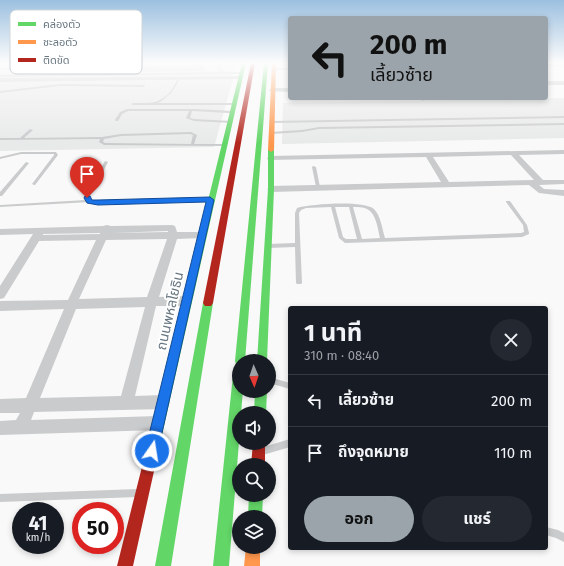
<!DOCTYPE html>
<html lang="th">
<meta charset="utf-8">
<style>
body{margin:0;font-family:"Fira Sans","Noto Sans Thai",sans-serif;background:#242831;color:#f1f3f6;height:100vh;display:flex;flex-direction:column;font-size:15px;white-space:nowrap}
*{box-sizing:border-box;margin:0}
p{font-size:13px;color:#9ea1a6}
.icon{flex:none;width:22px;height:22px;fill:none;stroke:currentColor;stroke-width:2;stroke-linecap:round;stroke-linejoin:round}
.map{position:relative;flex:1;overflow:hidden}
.sheet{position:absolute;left:288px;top:306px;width:260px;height:244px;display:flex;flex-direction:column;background:#171b24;border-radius:4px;box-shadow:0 2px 6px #0003}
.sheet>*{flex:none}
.banner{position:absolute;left:288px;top:16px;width:260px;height:84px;border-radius:4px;box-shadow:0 2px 6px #0003;background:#9aa4aa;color:#111;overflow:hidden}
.needle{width:26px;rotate:178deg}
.fabs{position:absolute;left:232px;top:354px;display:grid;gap:8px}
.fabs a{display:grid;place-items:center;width:44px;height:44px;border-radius:50%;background:#171b24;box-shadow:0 2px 6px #0003;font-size:20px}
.speed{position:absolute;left:12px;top:502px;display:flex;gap:8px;font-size:20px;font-weight:700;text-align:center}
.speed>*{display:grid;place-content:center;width:52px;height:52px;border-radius:50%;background:#171b24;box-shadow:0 2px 6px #0003;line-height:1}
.speed small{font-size:10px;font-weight:400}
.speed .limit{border:6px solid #d22;background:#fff;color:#111}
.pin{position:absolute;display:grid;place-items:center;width:34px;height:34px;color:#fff;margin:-41px -17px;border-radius:50% 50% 50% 0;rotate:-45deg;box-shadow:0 0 4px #0007}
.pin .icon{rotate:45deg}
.me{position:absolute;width:44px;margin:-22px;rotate:13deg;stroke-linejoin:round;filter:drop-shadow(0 0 3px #0008)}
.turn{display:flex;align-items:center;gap:14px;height:84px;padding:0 16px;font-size:18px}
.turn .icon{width:52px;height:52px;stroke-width:2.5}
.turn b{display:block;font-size:28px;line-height:34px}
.round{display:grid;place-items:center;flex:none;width:42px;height:42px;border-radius:21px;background:#242831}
.headline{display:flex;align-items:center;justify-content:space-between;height:68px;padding:0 16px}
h1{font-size:24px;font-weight:700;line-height:30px}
.primary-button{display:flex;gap:8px;margin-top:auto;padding:8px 16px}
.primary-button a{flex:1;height:46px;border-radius:24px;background:#9aa4aa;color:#111;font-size:16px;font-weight:700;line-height:46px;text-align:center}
.primary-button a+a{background:#242831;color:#f1f3f6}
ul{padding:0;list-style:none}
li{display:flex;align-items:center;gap:12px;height:52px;padding:0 16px;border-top:1px solid #363941}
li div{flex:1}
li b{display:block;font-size:15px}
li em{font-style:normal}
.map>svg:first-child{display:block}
</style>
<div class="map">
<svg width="564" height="566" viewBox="0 0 564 566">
<rect width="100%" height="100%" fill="#f9f9f9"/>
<path fill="#e8e9e9" d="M0,63H235L231,76L0,78Z
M233,79L214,147L0,151V82Z
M564,98V138L282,144L283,103Z"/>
<path fill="#cdcfd0" d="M28,63H205L203,71L15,73Z"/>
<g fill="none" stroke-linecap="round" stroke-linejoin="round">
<path fill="#cacbcc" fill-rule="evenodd" d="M218,63H220V69L224,72H242L243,73L242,74L0,77V75L221,72L218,69Z
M564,64V66L546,67V65Z
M20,67L19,69L0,70V68Z
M274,68H290V70H273Z
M179,77L180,78C175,89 169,97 158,103H235L237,104L235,105H133L131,104L133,103C149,103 159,105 171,91C174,86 176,81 179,77Z
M60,84L144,85L145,86L144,87L60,86L0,93V91Z
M378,98H392L391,99H379Z
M421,98H423L425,100L422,101Z
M127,109H196L233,111L235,112L233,113H228L192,111L190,118L194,119L232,121L233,122L231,123L194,121L186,118L189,111H128L122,114L118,121H116L115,120L120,112Z
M564,116V118L271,123L269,122L271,121Z
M564,123V125L319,129L302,132L271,134L269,133L271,132L302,130L319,127Z
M30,129L33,130L24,138L102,137L121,134L191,132L197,135L194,144H225L227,145L225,146L104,145L99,142L100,139L0,140V138H20ZM190,134L193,135L191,144L105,143L103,142L104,139L121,136Z
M21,152H56L58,155L35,185H34L32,184L54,155V154H21L0,159V157Z
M105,161L108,162L89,198L92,200L97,202L210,198L212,199L210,200L97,204L90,202L0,207V205L86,200L85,198Z
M26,162L29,163L2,196H0V192Z
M313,166L316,167L320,187L319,188H317L316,187L312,167Z
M506,201H510L527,225L529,233V234L522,237L345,243L339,238L331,207L306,208L301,210L299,213L302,283L301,284H297L296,283L295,247L268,248L266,246L268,244L295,243V213L297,208C311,204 363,200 374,209C381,216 382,229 385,238L521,233L524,232L523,225L506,202ZM335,207H349L357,239H346L343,237ZM353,207C358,207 363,207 367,209C376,213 378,229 380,238L362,239Z
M269,377L290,383V389L269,383Z
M290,439V447L263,455L260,454L259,451L260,448Z
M138,489L141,490L142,493L141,496L138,497L0,502V494Z
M546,527L558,530L564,533V542L556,538L546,535Z"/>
<path fill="#cacbcc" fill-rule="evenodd" d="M243,76L241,79L0,82V78Z
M546,81H564V85H546Z
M272,88H290V92L270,91L269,90Z
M481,98H532L529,100H484Z
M564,150V154L519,155L543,180H564V184L539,185L544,189L564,190V196L539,193L529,185L271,192L267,189L271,186L441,182L426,157L268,160L267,158L271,156ZM511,155L534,180L449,182L433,157Z
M107,225L111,226L172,225L175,226L177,232H202L207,235L202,238L177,239L159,297L186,296L190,298L192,301L190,304L186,306H156L135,396L163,395L168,397L170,402L168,407L163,409L34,412L31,420L158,416L163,418L165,423L163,428L158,430L0,435V421L16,420L20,413H0V399L26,398L64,309L0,311V301L68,300L96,240L39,241L4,298L0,299V286L33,234L0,235V229L103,226ZM168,231V232L109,233H110ZM100,233V234L43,235V234ZM167,239L147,297L79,299L106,240ZM145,307L121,396L40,398L76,309Z"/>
<path fill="#63d668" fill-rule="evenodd" d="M242,63H246L162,435L160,439L156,441L152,439L150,435Z
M264,63H268L245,361H239V366L236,364L235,361Z
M271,148L274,150V189L267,361H257L268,189V150Z
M208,299L211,300L213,303L171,566H155L203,303L205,300Z
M239,370V391H243L241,413H239V442L229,566H213L233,375L235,371Z
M255,391H267L266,413H254Z
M249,495H263L262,517H248Z"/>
<path fill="#ff974d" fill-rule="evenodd" d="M272,63H276L274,150L271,152L268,150Z
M246,547H260V566H244Z"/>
<path fill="#b3261e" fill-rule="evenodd" d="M251,63H255L213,303L211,306H205L203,303Z
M156,429L160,431L162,435L133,566H117L150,435L152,431Z
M253,443H265V465H251Z"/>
</g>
<linearGradient id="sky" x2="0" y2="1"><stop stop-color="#9cc0e0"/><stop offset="0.44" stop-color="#fcfcfc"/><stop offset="1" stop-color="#fcfcfc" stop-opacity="0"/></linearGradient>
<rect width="564" height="143" fill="url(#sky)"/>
<path fill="#1a73e8" stroke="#114b97" d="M85,196H90L92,200H98L210,197L214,200L158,451L156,456L152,457L147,456L145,451L206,202L98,205L87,203L84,198Z"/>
<g text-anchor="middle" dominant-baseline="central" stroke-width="4" stroke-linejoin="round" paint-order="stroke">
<g font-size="14" fill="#677680" stroke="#fff">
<text transform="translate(170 311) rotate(-77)">ถนนพหลโยธิน</text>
</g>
</g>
<rect x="10" y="10" width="132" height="64" rx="6" fill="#fff" stroke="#d1d6d9" stroke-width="1"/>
<rect x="18" y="22" width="18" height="4" fill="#63d668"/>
<rect x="18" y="40" width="18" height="4" fill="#ff974d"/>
<rect x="18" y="58" width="18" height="4" fill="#b3261e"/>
<g font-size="11" fill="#677680">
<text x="43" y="28">คล่องตัว</text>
<text x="43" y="46">ชะลอตัว</text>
<text x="43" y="64">ติดขัด</text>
</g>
</svg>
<div class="fabs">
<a><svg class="needle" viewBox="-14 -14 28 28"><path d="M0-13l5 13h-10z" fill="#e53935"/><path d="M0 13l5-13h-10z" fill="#9ea1a6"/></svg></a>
<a><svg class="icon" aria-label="sound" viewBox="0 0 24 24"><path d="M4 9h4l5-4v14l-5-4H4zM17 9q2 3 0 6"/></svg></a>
<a><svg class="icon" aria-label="search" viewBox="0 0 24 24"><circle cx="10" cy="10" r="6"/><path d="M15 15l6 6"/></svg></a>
<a><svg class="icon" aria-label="layers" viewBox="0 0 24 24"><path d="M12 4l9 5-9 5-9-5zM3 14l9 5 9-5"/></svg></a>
</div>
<div class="speed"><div>41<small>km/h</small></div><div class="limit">50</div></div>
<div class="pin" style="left:87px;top:198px;background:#d93025"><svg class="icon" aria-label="arrive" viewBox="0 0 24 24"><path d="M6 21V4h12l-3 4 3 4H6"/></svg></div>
<svg class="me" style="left:152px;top:451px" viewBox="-20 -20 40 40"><circle r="17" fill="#1a73e8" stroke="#fff" stroke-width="3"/><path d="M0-11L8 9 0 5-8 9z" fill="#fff"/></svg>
<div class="banner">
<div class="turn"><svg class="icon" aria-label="left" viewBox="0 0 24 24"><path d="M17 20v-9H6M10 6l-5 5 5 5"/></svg><div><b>200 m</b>เลี้ยวซ้าย</div></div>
</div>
<section class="sheet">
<div class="headline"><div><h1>1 นาที</h1><p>310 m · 08:40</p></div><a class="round"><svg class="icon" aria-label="close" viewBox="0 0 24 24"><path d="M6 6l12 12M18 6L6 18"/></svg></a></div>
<ul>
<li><svg class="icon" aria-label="left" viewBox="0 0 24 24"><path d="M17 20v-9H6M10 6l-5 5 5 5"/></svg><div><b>เลี้ยวซ้าย</b></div><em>200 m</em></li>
<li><svg class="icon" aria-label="arrive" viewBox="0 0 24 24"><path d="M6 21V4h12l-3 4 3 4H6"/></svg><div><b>ถึงจุดหมาย</b></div><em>110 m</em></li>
</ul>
<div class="primary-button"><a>ออก</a><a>แชร์</a></div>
</section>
</div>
